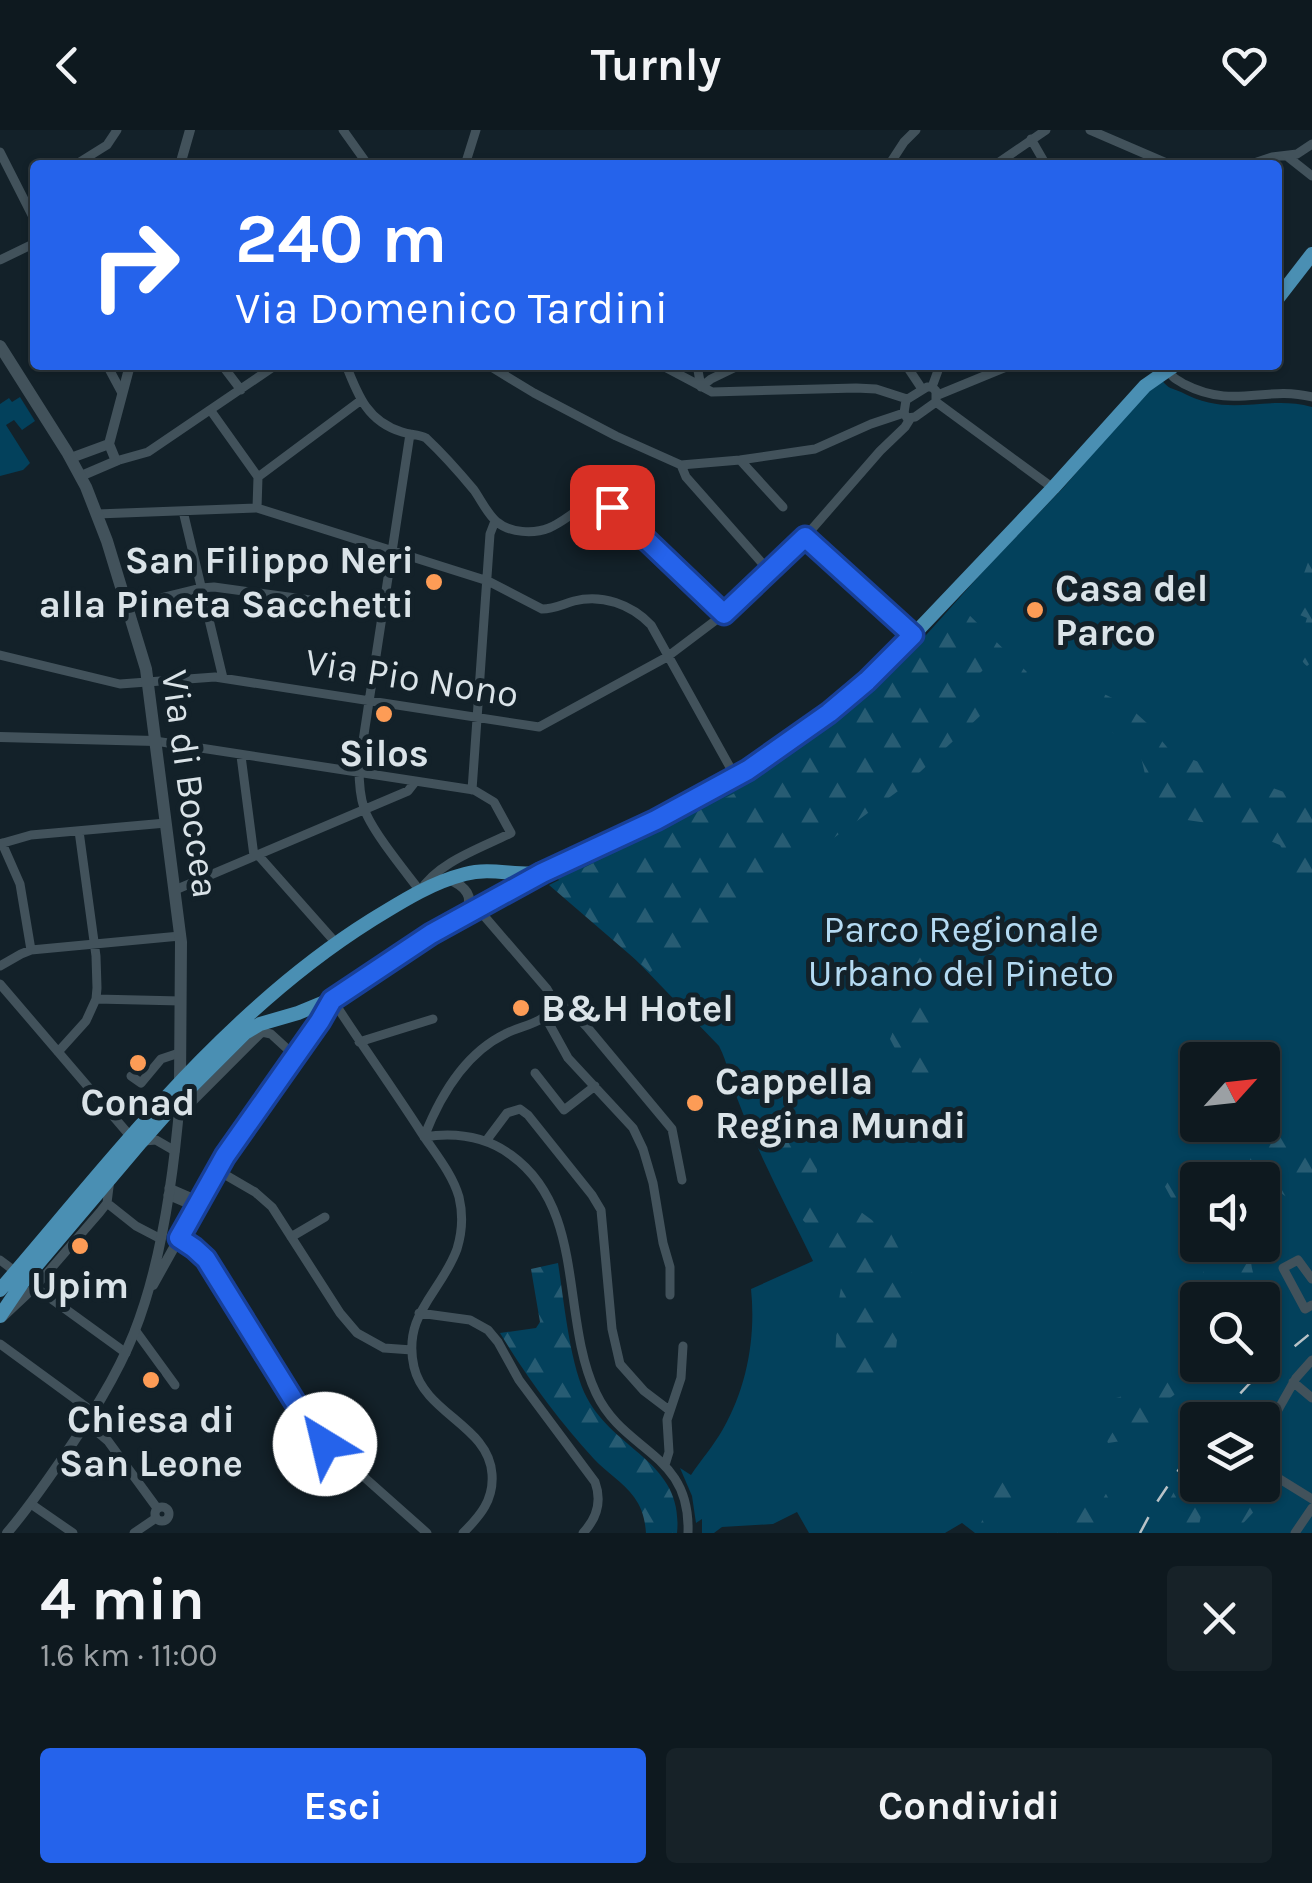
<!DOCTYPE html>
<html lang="it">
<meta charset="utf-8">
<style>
body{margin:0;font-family:Karla,sans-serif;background:#172228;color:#f1f3f6;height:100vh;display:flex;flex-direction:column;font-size:38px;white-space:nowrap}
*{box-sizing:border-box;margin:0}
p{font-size:32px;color:#9ba0a4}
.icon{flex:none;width:55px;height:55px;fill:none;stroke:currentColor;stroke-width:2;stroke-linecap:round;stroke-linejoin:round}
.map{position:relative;height:1403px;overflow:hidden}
.panel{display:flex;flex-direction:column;background:#0e191f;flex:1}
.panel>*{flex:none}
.top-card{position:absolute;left:30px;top:30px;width:1252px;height:210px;border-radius:10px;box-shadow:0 2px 8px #0004,0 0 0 2px #2e383d;background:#2563eb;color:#fff;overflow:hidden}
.needle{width:65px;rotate:63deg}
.controls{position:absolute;left:1180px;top:912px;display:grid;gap:20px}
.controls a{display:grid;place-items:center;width:100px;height:100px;border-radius:10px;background:#0e191f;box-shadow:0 2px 8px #0004,0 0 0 2px #2e383d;font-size:50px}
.pin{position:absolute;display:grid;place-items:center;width:85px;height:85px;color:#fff;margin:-42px;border-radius:20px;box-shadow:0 5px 15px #0006}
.me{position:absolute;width:110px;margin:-55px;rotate:324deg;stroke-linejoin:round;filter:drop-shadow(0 0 8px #0008)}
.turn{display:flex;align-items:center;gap:35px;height:210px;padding:0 40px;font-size:45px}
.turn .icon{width:130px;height:130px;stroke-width:2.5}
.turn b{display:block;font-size:70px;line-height:85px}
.round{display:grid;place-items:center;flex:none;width:105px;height:105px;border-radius:10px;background:#172228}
.overview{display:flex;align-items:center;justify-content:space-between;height:170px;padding:0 40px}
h1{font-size:60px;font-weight:700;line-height:75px}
.primary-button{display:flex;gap:20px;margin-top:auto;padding:20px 40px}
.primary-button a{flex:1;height:115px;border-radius:10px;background:#2563eb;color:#fff;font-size:40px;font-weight:700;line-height:115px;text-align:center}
.primary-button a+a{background:#172228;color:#f1f3f6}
header{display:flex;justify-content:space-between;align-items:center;height:130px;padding:0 40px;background:#0e191f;font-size:45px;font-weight:700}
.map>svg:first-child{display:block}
</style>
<header><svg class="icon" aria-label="back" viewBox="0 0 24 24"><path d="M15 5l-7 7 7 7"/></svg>Turnly<svg class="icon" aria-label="heart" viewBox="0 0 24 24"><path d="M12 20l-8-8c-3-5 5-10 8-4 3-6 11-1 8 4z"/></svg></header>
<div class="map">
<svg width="1312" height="1403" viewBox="0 0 1312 1403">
<defs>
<pattern id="forest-firs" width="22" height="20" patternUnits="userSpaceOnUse" patternTransform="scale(2.5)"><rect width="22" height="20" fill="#03415c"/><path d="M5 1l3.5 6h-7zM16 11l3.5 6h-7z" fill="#275c73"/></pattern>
</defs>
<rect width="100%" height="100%" fill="#132129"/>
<path fill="#03415c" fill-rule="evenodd" d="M1162,250C1168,259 1172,258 1181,262C1230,289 1266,264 1312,277V1403H975L962,1393L945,1403H809L797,1382L773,1394L722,1397L714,1403H702V1389L696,1393L692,1366L680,1338L691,1345C701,1330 714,1315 723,1299C747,1257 756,1207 751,1159L813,1131C787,1077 758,1024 737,968C730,951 728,933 719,916L555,746L731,661L778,631L856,572L927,504L987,437L1064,357L1145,263ZM1198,930H1262V995H1198ZM1198,1050H1262V1115H1198ZM1198,1170H1262V1235H1198ZM1198,1290H1262V1355H1198Z
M20,267L35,291L22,300L14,290L6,295L30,333L23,340L0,346V274L9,268L12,272Z"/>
<path fill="url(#forest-firs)" d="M1312,416V532L1307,536C1298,529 1299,520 1300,510H1310L1309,505H1305L1303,501L1307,488L1295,483L1293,473L1310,427L1307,425Z
M958,474L1027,542L1014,558L985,538L971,552L996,571L905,656L650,842L549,755L739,661L837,593Z
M1104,564L1127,575L1148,594L1171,622L1312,672V765L1307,763L1280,715L1235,697L1180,689L1151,670L1141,627L1106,597Z
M917,813L943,837L930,898L920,912C929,931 942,953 928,973L922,954L901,930L890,909L906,868L898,824Z
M1263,978L1277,979L1297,1013L1312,1006V1072C1285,1073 1276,1060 1262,1040L1256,1050H1242L1245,1048L1256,1009L1249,995H1262Z
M765,986L799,997L818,1021L815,1076L835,1090L854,1077L891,1104L918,1155L899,1191L893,1247L862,1260L835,1227L838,1175L847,1124L826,1117L802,1089L801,1040L778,1016Z
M1169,1020L1190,1023V1064L1197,1071V1097L1181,1086L1163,1053Z
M1210,1115H1251C1247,1144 1265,1173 1278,1197L1263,1208L1262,1170H1213L1202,1147Z
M558,1133C564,1171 570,1236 587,1268C616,1322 684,1332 677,1403H646C645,1389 642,1378 634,1367C623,1352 606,1342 594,1329C557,1288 528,1249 500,1203L536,1198L540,1192L531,1139Z
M1189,1237L1206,1241L1170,1268L1163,1289L1135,1309L1108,1313L1097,1289L1101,1277L1116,1268L1139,1261L1163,1247Z
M1197,1325L1198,1355H1263L1266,1358L1262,1373L1234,1403H1231L1220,1377L1202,1382L1197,1403C1182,1403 1170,1398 1161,1385L1184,1344Z
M1015,1340L1024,1371L1015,1391L988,1403H976L990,1375L998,1344Z
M1080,1364H1106L1114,1378L1112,1403H1099L1086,1398L1070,1403H1050L1049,1385Z"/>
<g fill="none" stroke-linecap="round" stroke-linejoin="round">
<path stroke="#42525b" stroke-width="9" d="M343,0L368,35
M1090,0L1171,35
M1031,9L1046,35
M0,22L35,91
M1288,27L1312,46
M75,35L107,15L117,0
M465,35L476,0
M889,35L904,12L916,0
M995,35L1046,0
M1248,35L1272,27L1297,24L1312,14
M0,130L35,113
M107,235L122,263
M222,235L241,260
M346,235C358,266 368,292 402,302C411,305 418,304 426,308C443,324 459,342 474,360C481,370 488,385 497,392C510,403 534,404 549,398C569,390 583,370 605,372L724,484
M488,235L534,263L616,306L681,335L686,347L770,442
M661,235L712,262L856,258L876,259L907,269
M697,235L701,257
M906,235L922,259
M1168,238C1171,247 1175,249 1184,254C1234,280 1265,255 1312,267
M701,257L711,249L740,235
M927,257H932L936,261V272L915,287L907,288L904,283L906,270Z
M932,257L940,235
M938,265L1011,235
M936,272L1053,358
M211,281L258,347L257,378
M740,330L783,377
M116,331L148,322L276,235
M681,335L740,330L815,319L871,294L904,283
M258,347L360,271
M183,381L223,548
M97,384L257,378L488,451L542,479C554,479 563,474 574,471C602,464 631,474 651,495L736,648
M805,407L913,505
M156,469L201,458L214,457L384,480
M0,525L120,554L215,547L539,597L667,527L724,484L805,407L880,321L905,297L910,289
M155,611L474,660L494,672L511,703C481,718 438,732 420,761C405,741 371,700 364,678C360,666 359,650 359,637L410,304
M241,626L254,726
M472,660L490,404L495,391
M2,713L20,754L31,820
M0,714L31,705L166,693
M258,725L336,813
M175,760L408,661L415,652
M477,775L485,787L547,859L554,871L562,872L587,897L672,999L682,1050
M0,836L21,824L31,820L180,806
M0,854L131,1007
M96,869L181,871
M332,869C361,914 392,957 421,1002C434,1022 452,1043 459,1067C463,1084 462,1103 457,1119C441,1163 402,1184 414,1237C425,1284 489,1296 492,1344C494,1370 480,1386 463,1403
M546,888L568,928L633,998L643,1019L653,1053L663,1113L670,1137V1165
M359,912L433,889
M58,922L86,891L96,869L97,858L96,826L79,701
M535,943L564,980L595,956
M131,946L141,953L161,929L179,923
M178,986L262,902L271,904L295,926
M424,1007C456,1002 485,1006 511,1025C587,1080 560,1187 596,1263C624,1323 691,1322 688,1403
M424,1007C440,966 464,924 505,904C524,894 549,894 554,871
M144,1011L156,1010L175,1021
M486,1011L507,983L520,979L528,985L592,1065L601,1080L612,1199L620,1234L644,1261L669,1280
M217,1040L255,1062L272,1077L340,1183L357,1203L384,1218L412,1220
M169,1058L199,1071
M168,1065L196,1077
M107,1073L136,1096L159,1108
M291,1107L325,1087
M179,1108L194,1118L205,1129L319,1307L427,1403
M0,1130L16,1142
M1312,1149L1298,1130L1283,1138L1305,1179L1312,1175
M35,1157L126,1223
M419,1183L470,1190L488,1200L498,1212L519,1250L595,1352C602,1371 597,1388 583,1403
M2,1188L35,1157L100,1082L107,1073L110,1049
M135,1200L175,1255
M0,1214L93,1282
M1293,1252L1312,1268
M87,1293L108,1311L157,1378
M1262,1308L1296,1248L1312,1230
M665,1335L669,1322L667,1290L681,1248L683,1216
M1262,1338L1312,1369
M31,1374L73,1403
M155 1384a7 7 0 1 1 14 0a7 7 0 1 1-14 0Z
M134,1403L156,1388
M1295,1403L1312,1378"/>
<path stroke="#42525b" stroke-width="10" d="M180,35L190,0
M109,314L130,235
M71,328L109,314
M81,346L116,331L109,314
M0,607L155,611
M448,749C465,756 476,767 464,783
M153,1155L225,1026L320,891L332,869
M7,1403C27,1380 44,1355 62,1329C89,1289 116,1248 134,1203C161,1135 174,1042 180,969"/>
<path stroke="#42525b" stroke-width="12" d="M0,216L67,322L86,357L107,411L146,539L181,812L180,954"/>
<path stroke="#4a8fb3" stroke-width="14" d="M1278,168L1312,124
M0,1160C113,1029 222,884 370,791C401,772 430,753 465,744C490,737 516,746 541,743
M0,1186L25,1149L141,1012L180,968L245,903L260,894L298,883L332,869L431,804L544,742L714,660L798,606L858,559L898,521L1053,358L1145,256L1175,235"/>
<path stroke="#b8c2c7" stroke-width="2.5" stroke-dasharray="18 18" stroke-linecap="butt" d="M1216,1290L1249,1254L1312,1202
M1140,1403L1155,1375L1198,1311"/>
</g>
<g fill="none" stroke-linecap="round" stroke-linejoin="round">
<defs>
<path id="route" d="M325,1314L296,1274L206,1129L194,1118L179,1108L225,1026L320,891L332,870L431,804L542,743L656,690L748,640L829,583L867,551L913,505L805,407L724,484L612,377"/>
</defs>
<use href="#route" stroke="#184099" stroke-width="25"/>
<use href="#route" stroke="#2563eb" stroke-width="18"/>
</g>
<g fill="#fd9c56" stroke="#132129" stroke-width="4">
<circle cx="434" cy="452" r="10"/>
<circle cx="1035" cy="480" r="10"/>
<circle cx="384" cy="584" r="10"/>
<circle cx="521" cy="878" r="10"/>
<circle cx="138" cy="933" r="10"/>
<circle cx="695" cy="973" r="10"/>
<circle cx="80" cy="1116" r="10"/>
<circle cx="151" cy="1250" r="10"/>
</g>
<g text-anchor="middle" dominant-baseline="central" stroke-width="10" stroke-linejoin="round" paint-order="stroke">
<g font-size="38" font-weight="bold" fill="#dae3e8" stroke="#132129">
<text x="414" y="430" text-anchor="end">San Filippo Neri<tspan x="414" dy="44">alla Pineta Sacchetti</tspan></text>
<text x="1055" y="458" text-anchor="start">Casa del<tspan x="1055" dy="44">Parco</tspan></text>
<text x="384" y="623">Silos</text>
<text x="541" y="878" text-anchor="start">B&amp;H Hotel</text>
<text x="715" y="951" text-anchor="start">Cappella<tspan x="715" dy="44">Regina Mundi</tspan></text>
<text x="138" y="972">Conad</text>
<text x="80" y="1155">Upim</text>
<text x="151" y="1289">Chiesa di<tspan x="151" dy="44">San Leone</tspan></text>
</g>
<g font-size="38" fill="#dae3e8" stroke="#132129">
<text transform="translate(412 548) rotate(9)">Via Pio Nono</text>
<text transform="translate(190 654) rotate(82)">Via di Boccea</text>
</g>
<g font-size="38" fill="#b4daf2" stroke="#132129">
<text x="961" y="799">Parco Regionale<tspan x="961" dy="44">Urbano del Pineto</tspan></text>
</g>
</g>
</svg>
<div class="controls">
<a><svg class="needle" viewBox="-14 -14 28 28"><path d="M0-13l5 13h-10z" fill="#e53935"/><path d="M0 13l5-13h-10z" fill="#9ba0a4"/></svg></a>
<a><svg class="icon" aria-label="sound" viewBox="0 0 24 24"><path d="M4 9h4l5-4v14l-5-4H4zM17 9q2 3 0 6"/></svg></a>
<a><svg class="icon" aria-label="search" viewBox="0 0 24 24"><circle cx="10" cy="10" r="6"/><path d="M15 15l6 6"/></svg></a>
<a><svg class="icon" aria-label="layers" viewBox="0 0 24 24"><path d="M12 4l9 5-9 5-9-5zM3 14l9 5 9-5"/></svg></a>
</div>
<div class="pin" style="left:612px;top:377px;background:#d93025"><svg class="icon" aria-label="arrive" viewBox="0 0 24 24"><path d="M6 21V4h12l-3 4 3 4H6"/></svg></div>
<svg class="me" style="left:325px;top:1314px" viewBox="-20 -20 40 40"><circle r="19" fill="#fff"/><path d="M0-13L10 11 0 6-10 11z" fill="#2563eb"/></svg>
<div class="top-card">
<div class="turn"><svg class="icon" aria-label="right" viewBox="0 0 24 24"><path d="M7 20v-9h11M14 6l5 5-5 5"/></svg><div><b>240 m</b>Via Domenico Tardini</div></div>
</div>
</div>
<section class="panel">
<div class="overview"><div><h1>4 min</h1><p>1.6 km · 11:00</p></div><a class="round"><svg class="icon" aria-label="close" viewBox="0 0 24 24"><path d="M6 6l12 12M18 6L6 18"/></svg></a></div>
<div class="primary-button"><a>Esci</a><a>Condividi</a></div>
</section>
